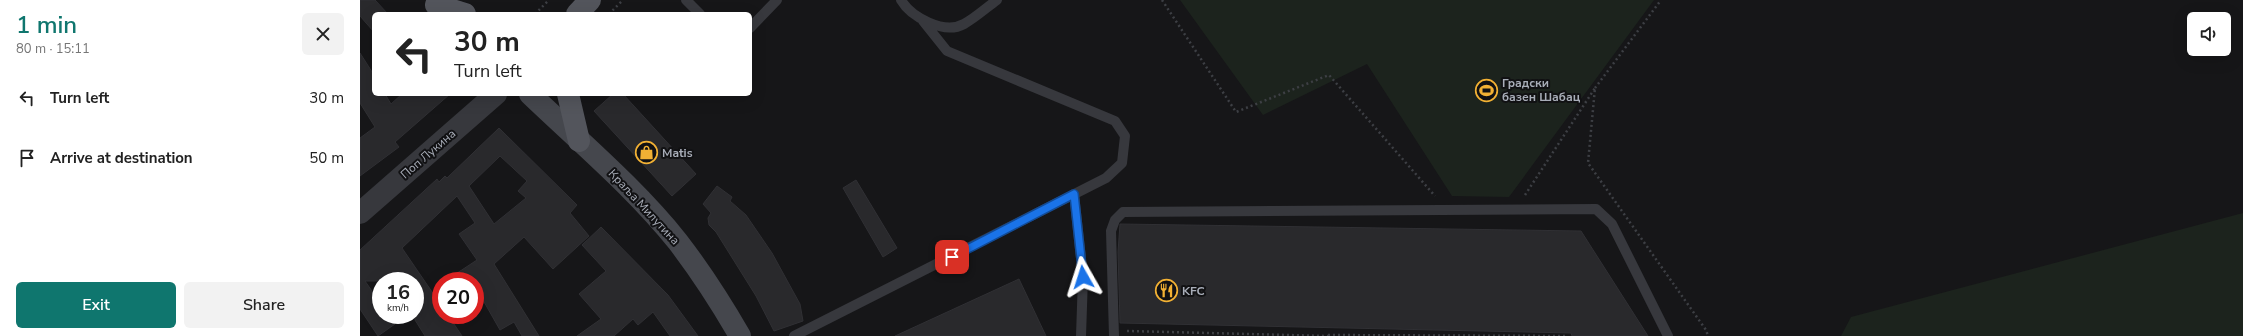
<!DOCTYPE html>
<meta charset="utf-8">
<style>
body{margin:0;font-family:"Nunito Sans",sans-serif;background:#f2f2f2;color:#222;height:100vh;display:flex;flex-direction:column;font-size:15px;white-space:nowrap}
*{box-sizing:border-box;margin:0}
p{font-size:13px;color:#767676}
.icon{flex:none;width:22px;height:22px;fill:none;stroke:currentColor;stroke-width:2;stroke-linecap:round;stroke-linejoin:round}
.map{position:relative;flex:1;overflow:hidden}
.sheet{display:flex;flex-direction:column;background:#fff;width:360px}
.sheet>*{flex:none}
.banner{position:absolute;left:12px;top:12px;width:380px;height:84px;border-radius:6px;box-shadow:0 4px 16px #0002;background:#fff;color:#222;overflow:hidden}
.buttons{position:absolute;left:1827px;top:12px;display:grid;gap:8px}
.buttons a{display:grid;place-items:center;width:44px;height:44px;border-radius:6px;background:#fff;box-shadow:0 4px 16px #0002;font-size:20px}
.speed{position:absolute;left:12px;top:272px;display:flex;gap:8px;font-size:20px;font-weight:700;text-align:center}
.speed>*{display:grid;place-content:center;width:52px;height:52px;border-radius:50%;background:#fff;box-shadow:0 4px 16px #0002;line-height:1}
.speed small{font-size:10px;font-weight:400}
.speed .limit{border:6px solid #d22;background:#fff;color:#111}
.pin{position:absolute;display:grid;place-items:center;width:34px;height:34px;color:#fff;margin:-17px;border-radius:8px;box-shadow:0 2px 6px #0006}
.me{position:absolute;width:44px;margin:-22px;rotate:354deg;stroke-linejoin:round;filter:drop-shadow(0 0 3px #0008)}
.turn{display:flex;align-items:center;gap:14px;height:84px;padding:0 16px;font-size:18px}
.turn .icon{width:52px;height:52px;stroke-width:2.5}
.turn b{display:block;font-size:28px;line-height:34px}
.round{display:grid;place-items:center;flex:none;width:42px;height:42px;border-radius:6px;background:#f2f2f2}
.headline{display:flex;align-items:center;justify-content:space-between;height:68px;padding:0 16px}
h1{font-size:24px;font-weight:600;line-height:30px;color:#0f766e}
.primary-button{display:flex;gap:8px;margin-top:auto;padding:8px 16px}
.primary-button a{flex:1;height:46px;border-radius:6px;background:#0f766e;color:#fff;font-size:16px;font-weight:600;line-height:46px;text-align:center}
.primary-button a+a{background:#f2f2f2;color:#222}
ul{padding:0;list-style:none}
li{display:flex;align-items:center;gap:12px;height:60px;padding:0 16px}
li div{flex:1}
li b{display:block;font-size:15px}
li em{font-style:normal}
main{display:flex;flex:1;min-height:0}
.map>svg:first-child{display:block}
</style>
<main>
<section class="sheet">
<div class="headline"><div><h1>1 min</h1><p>80 m · 15:11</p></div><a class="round"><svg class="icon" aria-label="close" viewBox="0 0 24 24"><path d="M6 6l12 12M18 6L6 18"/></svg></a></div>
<ul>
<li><svg class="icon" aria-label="left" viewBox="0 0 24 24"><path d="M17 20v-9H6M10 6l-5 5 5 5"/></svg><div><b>Turn left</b></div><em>30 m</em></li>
<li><svg class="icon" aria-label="arrive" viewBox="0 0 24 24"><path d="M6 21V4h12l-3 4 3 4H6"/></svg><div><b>Arrive at destination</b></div><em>50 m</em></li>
</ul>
<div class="primary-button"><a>Exit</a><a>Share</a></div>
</section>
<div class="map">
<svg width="1883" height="336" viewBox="0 0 1883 336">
<rect width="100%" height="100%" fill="#161618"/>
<path fill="#1c231d" d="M820,0H1294L1149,197L1092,196L1007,64L903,115Z
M1883,213V336H1481L1491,317Z"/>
<path fill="#29292c" stroke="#303034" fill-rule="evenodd" d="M0,0H15L28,14H14V32L0,16Z
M0,53L14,75V94H25L31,104L42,94H90L35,142L39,147L0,176V138L15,127L0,103Z
M253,94H263L336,174L312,196L234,111Z
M139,128L217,205L210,213L229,236L193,269L164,237L134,264L179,336H162L154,322L140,330L115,286V281H85L117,260L99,234L115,223L97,196L42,248L81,305V315H88L102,336H65L55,320V281H5L21,304V315H29L35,324L18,336L0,309V250L77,179L79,182L85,176L87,178ZM140,156L167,181L158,191L166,198L134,224L109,186Z
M496,180L537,248L523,257L483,188Z
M357,186L372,197L370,201L386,215L412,253L440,304L443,321L414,331L396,296L356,232L349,225L348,218L351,213L343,204Z
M760,224L1221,231L1288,336H1212L1211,333L760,323L758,252Z
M241,227L308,295L338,336H310L293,312L278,325L273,319L254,336H217L241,319L219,294L246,271L222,245Z
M659,279L686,336H535Z"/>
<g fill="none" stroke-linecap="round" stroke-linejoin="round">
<path stroke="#3d3f44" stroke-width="2.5" stroke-dasharray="2 3" stroke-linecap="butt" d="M802,0L876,112L969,75L1075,196
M175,14L189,0
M249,14L263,0
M1235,88L1301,0
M1165,195L1235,88L1228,163L1346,330L1348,336
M767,331L968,336
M968,335L1208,336"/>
<path stroke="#37383d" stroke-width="10" d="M326,0L340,14
M541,0C551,17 584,35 604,24C615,18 626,8 637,0
M390,28L417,0
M714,194L723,277L721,336
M434,336L746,178L762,163L765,136L755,121L587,51L563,21
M754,336L751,231L755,220L763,212L1236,209L1252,224L1308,336"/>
<path stroke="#37383d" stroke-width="22" d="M0,213L136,94"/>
<path stroke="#45474d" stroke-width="22" d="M170,94C220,142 275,188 318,242C341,272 361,303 380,336"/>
<path stroke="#53555c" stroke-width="22" d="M76,5L105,14
M217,14L230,0
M208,94L219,141"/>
</g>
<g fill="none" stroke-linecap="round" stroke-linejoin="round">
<defs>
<path id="route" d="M592,257L714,194L723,277"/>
</defs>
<use href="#route" stroke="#114b97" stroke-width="10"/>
<use href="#route" stroke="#1a73e8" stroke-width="7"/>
</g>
<defs>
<symbol id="stadium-ring" viewBox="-11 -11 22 22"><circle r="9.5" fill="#111113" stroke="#f2b134" stroke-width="1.5"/><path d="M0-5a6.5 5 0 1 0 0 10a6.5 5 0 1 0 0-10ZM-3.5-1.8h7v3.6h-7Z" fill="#f2b134"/></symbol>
<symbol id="shop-ring" viewBox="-11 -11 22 22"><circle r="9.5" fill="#111113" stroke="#f2b134" stroke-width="1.5"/><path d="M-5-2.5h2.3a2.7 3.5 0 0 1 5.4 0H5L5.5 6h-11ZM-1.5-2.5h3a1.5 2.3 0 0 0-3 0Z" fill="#f2b134"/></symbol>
<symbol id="restaurant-ring" viewBox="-11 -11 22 22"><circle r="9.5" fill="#111113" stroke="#f2b134" stroke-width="1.5"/><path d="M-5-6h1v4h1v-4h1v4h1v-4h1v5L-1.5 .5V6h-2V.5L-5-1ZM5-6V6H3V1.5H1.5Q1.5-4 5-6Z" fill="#f2b134"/></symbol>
</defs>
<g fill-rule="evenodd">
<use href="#stadium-ring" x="1114" y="78" width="25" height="25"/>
<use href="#shop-ring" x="274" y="140" width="25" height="25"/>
<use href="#restaurant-ring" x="794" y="278" width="25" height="25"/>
</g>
<g text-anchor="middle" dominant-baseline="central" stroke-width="4" stroke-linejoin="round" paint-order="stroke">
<g font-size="12" font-weight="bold" fill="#a8adb8" stroke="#111113" text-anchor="start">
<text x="1142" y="83">Градски<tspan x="1142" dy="14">базен Шабац</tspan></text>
<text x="302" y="153">Matis</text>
<text x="822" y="291">KFC</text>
</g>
<g font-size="12" fill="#a8adb8" stroke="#111113">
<text transform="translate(68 154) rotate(-41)">Поп Лукина</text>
<text transform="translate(284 207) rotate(47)">Краља Милутина</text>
</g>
</g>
</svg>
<div class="buttons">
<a><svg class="icon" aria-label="sound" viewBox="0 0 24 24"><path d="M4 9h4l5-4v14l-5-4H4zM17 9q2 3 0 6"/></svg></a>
</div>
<div class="speed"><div>16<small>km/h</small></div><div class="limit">20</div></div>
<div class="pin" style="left:592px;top:257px;background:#d93025"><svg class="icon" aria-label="arrive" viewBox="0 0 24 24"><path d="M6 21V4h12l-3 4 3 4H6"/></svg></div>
<svg class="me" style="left:723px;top:277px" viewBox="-20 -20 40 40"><path d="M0-17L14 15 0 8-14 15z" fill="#1a73e8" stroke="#fff" stroke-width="4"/></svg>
<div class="banner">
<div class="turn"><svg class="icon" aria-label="left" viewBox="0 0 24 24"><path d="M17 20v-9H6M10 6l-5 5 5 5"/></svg><div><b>30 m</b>Turn left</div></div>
</div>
</div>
</main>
